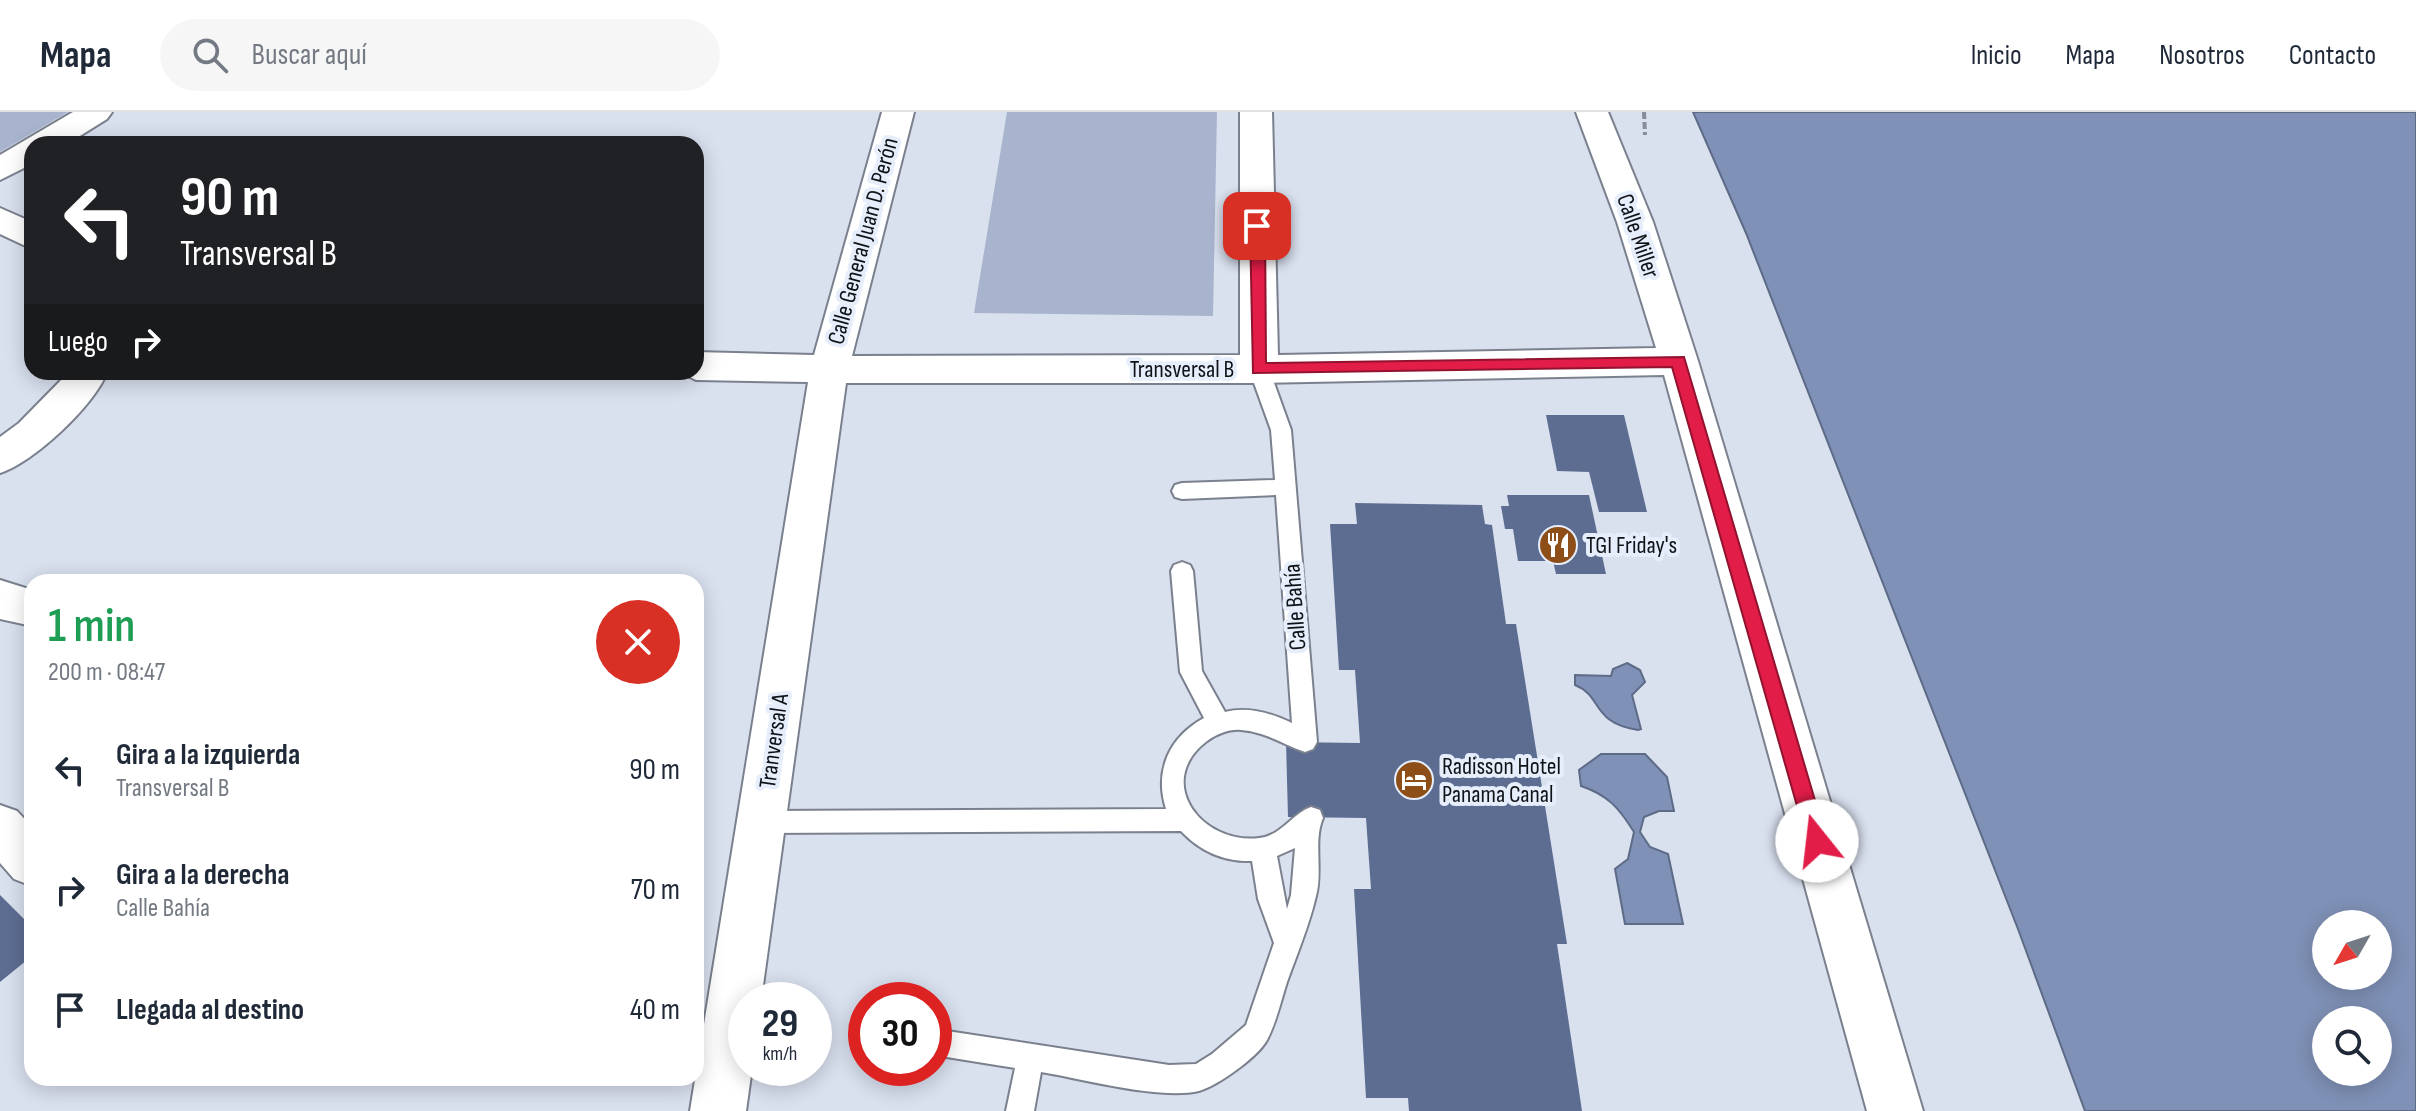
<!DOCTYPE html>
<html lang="es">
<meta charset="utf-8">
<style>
body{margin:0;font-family:"Sofia Sans Condensed",sans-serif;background:#f6f6f7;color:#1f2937;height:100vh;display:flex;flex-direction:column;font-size:30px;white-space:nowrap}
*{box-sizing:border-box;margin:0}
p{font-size:26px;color:#747a83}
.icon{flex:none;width:44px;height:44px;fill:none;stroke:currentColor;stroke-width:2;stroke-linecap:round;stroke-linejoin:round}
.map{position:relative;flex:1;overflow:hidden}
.details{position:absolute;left:24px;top:462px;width:680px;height:512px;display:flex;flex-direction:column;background:#fff;border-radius:24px;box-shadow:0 4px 20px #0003}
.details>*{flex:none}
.banner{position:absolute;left:24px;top:24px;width:680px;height:244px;border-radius:24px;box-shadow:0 4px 20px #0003;background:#202124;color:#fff;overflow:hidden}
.needle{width:52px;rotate:231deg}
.controls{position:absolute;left:2312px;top:798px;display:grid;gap:16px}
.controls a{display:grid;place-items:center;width:80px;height:80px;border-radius:50%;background:#fff;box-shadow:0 4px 20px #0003;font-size:40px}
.speed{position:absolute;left:728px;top:870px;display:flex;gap:16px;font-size:40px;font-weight:700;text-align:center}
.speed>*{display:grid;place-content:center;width:104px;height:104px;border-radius:50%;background:#fff;box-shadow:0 4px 20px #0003;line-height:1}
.speed small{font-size:20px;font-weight:400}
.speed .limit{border:12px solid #d22;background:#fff;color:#111}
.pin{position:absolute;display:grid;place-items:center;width:68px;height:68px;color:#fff;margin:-34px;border-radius:16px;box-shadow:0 4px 12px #0006}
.me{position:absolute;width:88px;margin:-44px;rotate:344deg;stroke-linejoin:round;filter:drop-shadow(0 0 6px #0008)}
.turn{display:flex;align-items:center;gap:28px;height:168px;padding:0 24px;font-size:36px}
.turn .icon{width:104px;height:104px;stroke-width:2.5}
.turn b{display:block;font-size:56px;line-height:68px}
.then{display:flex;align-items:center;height:76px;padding:0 24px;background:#0003;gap:16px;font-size:30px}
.round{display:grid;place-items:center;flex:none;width:84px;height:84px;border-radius:42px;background:#f6f6f7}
.summary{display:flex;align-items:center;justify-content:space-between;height:136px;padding:0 24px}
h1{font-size:48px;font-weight:600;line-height:60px;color:#1e9e55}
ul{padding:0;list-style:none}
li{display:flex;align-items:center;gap:24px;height:120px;padding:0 24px}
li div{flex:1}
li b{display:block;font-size:30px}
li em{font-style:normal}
header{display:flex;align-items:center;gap:48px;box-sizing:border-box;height:112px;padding:0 40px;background:#fff;border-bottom:2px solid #e0e1e3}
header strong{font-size:38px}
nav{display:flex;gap:44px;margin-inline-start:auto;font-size:28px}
.search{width:560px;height:72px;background:#f6f6f7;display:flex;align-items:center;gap:20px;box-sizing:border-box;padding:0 28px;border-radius:44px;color:#747a83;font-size:30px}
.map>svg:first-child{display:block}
</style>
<header>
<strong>Mapa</strong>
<div class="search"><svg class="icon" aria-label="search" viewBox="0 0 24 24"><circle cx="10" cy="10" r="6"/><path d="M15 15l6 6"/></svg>Buscar aquí</div>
<nav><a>Inicio</a><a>Mapa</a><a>Nosotros</a><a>Contacto</a></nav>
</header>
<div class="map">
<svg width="2416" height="999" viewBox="0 0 2416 999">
<rect width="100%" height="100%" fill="#d9e0ee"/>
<path fill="#a8b4ce" d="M0,0H68L0,40Z
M1007,0H1217L1213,204L974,201Z"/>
<path fill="#7f91b7" stroke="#5d6b87" stroke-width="2" fill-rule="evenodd" d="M1693,0H2416V999H2085L2018,817L1746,121ZM2326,812H2378V864H2326ZM2326,908H2378V960H2326Z
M1627,551L1640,558L1645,570L1632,583L1641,617L1638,618C1591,611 1603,584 1575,573V563L1611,564L1613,557Z
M1601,642H1645L1667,665L1674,699H1659L1644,705L1640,720L1650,735L1668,742L1683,812H1625L1615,757L1628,747L1634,720C1619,696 1608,683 1581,674L1579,658Z"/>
<path fill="#5d6d92" d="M1546,303H1624L1647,400H1599L1589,360L1557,359Z
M1507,383H1589L1606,462H1556L1553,449H1518L1513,417H1505L1501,394H1509Z
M1355,391L1482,393L1485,412L1492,413L1506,512H1516L1567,832H1557L1582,999H1409L1408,986H1366L1354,777H1371L1366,706L1288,705L1286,630L1360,631L1355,558H1339L1330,412H1357Z
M0,783L32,815V844L0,870Z"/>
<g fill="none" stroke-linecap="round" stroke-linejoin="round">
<defs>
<path id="service" d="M1259,250L1269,257L1291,318L1317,630L1313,637L1305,640C1282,632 1266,620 1241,618C1229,617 1217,622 1207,629C1153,670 1202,733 1259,726C1283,723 1291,702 1311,695L1320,698L1323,706C1313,729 1323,759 1316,784C1309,814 1297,842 1287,870C1281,889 1276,911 1267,928C1258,945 1217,974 1199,979C1160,988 1083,967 1041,960L1034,999H1006L1015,956L934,943V917L1169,953L1196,952L1212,942L1246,913L1274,831L1258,787L1252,749C1224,750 1200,739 1181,719L762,721L753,718L750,710L753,702L762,699L1166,697C1154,659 1169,625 1204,606L1180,560L1171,459L1174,453L1182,450L1190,453L1193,459L1202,559L1225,600C1248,594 1271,601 1292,611L1276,383L1182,387L1175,385L1172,379L1175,373L1182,371L1275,368L1271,318L1249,257ZM1295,736L1291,783L1287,797L1277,744Z"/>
<path id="minor" d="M882,0H914L852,244L1240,243V0H1272L1278,243L1656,236L1617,110L1576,0H1608L1653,110L1698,249L1923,999H1867L1664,263L1259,271H846L761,888H746V956H752L746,999H690L808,270L696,268L680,260H696V240L814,243Z
M0,96L32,110V137L0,122Z
M69,260H107C95,293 33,351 0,361V325L19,311Z
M0,468L32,478V514L0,507Z
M0,693L17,699L32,715V774L14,767L0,751Z"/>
<path id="secondary" d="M73,0H112L107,7L67,32H32V52L0,68V43Z"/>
</defs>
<use href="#service" stroke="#7a808d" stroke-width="4"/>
<use href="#minor" stroke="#7a808d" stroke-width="4"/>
<use href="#secondary" stroke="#7a808d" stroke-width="4"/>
<path stroke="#878c96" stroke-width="4" stroke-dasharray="7 3" stroke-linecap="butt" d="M1644,0L1645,23"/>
<use href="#service" fill="#fff" fill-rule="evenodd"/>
<use href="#minor" fill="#fff" fill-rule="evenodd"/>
<use href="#secondary" fill="#fff" fill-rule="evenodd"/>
</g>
<path fill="#e11d48" stroke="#92132f" stroke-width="2" d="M1257,109L1265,114L1266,251L1684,245L1827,729L1824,736L1817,739L1810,736L1807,729L1672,255L1253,261L1250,114Z"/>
<defs>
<symbol id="restaurant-disc" viewBox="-11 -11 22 22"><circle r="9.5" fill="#8e4e17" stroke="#e6edfb"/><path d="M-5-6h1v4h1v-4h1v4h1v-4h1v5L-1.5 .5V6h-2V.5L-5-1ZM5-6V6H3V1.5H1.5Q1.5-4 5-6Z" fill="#fff"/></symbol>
<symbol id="hotel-disc" viewBox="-11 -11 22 22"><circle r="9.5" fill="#8e4e17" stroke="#e6edfb"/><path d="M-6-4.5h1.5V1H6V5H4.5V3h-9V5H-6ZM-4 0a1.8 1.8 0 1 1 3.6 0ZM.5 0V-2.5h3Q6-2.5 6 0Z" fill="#fff"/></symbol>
</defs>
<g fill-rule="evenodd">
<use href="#restaurant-disc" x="1536" y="411" width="44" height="44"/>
<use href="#hotel-disc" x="1392" y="646" width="44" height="44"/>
</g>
<g text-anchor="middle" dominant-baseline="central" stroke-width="8" stroke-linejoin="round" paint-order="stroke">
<g font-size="24" fill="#0f1216" stroke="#e6edfb">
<text transform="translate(1638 124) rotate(71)">Calle Miller</text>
<text transform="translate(863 129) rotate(-75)">Calle General Juan D. Perón</text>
<text x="1182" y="257">Transversal B</text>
<text transform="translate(1295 495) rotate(-94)">Calle Bahía</text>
<text transform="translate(774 629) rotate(-82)">Tranversal A</text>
</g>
<g font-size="24" fill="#0f1216" stroke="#e6edfb" text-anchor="start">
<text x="1586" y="433">TGI Friday's</text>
<text x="1442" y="654">Radisson Hotel<tspan x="1442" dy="28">Panama Canal</tspan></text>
</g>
</g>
</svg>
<div class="controls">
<a><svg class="needle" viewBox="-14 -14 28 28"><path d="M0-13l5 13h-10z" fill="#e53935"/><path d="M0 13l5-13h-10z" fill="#747a83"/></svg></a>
<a><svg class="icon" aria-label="search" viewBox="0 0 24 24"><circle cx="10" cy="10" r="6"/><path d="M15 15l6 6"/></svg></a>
</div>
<div class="speed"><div>29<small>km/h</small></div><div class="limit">30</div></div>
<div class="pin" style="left:1257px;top:114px;background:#d93025"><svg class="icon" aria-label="arrive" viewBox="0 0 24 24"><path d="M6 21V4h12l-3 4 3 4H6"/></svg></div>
<svg class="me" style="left:1817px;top:729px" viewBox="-20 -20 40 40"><circle r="19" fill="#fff"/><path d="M0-13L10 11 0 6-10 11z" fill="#e11d48"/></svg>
<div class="banner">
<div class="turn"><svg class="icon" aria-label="left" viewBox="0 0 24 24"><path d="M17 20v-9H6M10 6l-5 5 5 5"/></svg><div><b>90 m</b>Transversal B</div></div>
<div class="then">Luego<svg class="icon" aria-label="right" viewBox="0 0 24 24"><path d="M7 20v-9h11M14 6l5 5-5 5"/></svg></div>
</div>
<section class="details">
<div class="summary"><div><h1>1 min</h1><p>200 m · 08:47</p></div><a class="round" style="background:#d93025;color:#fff"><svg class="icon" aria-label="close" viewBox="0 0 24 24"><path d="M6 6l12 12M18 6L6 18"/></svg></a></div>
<ul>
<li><svg class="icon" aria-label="left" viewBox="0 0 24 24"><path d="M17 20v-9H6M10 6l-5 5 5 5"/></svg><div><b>Gira a la izquierda</b><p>Transversal B</p></div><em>90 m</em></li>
<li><svg class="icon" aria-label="right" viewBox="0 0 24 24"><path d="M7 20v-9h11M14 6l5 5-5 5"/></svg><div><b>Gira a la derecha</b><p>Calle Bahía</p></div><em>70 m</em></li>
<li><svg class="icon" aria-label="arrive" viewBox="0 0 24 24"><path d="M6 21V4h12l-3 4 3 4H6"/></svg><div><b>Llegada al destino</b></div><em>40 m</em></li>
</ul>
</section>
</div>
